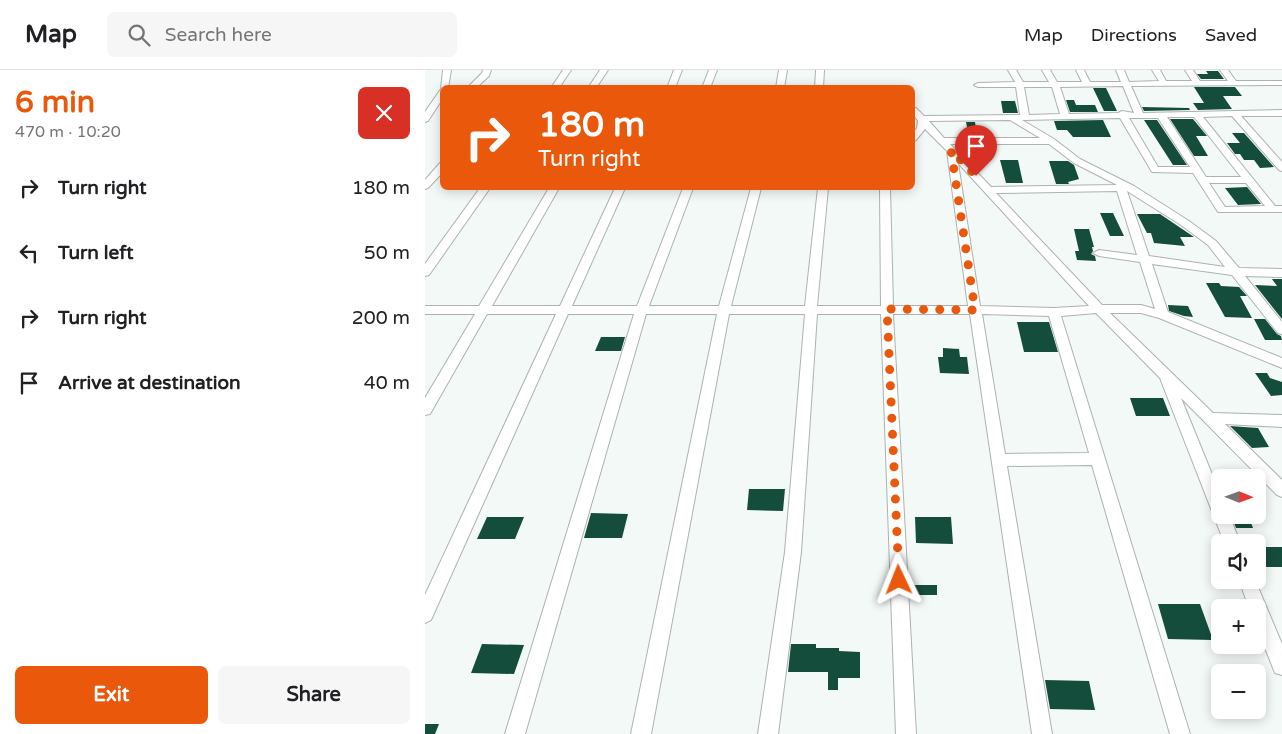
<!DOCTYPE html>
<meta charset="utf-8">
<style>
body{margin:0;font-family:"Varela Round",sans-serif;background:#f6f6f6;color:#202124;height:100vh;display:flex;flex-direction:column;font-size:19px;white-space:nowrap}
*{box-sizing:border-box;margin:0}
p{font-size:16px;color:#757577}
.icon{flex:none;width:28px;height:28px;fill:none;stroke:currentColor;stroke-width:2;stroke-linecap:round;stroke-linejoin:round}
.map{position:relative;flex:1;overflow:hidden}
.sheet{display:flex;flex-direction:column;background:#fff;width:425px}
.sheet>*{flex:none}
.guide{position:absolute;left:15px;top:15px;width:475px;height:105px;border-radius:8px;box-shadow:0 2px 12px #0003;background:#ea580c;color:#fff;overflow:hidden}
.needle{width:32px;rotate:91deg}
.fabs{position:absolute;left:786px;top:399px;display:grid;gap:10px}
.fabs a{display:grid;place-items:center;width:55px;height:55px;border-radius:8px;background:#fff;box-shadow:0 2px 12px #0003;font-size:25px}
.pin{position:absolute;display:grid;place-items:center;width:42px;height:42px;color:#fff;margin:-51px -21px;border-radius:50% 50% 50% 0;rotate:-45deg;box-shadow:0 0 5px #0007}
.pin .icon{rotate:45deg}
.me{position:absolute;width:55px;margin:-28px;rotate:358deg;stroke-linejoin:round;filter:drop-shadow(0 0 4px #0008)}
.turn{display:flex;align-items:center;gap:18px;height:105px;padding:0 15px;font-size:22px}
.turn .icon{width:65px;height:65px;stroke-width:2.5}
.turn b{display:block;font-size:35px;line-height:42px}
.round{display:grid;place-items:center;flex:none;width:52px;height:52px;border-radius:8px;background:#f6f6f6}
.headline{display:flex;align-items:center;justify-content:space-between;height:85px;padding:0 15px}
h1{font-size:30px;font-weight:700;line-height:38px;color:#ea580c}
.cta{display:flex;gap:10px;margin-top:auto;padding:10px 15px}
.cta a{flex:1;height:58px;border-radius:8px;background:#ea580c;color:#fff;font-size:20px;font-weight:700;line-height:58px;text-align:center}
.cta a+a{background:#f6f6f6;color:#202124}
ul{padding:0;list-style:none}
li{display:flex;align-items:center;gap:15px;height:65px;padding:0 15px}
li div{flex:1}
li b{display:block;font-size:19px}
li em{font-style:normal}
header{display:flex;align-items:center;gap:30px;box-sizing:border-box;height:70px;padding:0 25px;background:#fff;border-bottom:1px solid #e0e0e0}
header strong{font-size:24px}
nav{display:flex;gap:28px;margin-inline-start:auto;font-size:18px}
.search{width:350px;height:45px;background:#f6f6f6;display:flex;align-items:center;gap:12px;box-sizing:border-box;padding:0 18px;border-radius:8px;color:#757577;font-size:19px}
main{display:flex;flex:1;min-height:0}
.map>svg:first-child{display:block}
</style>
<header>
<strong>Map</strong>
<div class="search"><svg class="icon" aria-label="search" viewBox="0 0 24 24"><circle cx="10" cy="10" r="6"/><path d="M15 15l6 6"/></svg>Search here</div>
<nav><a>Map</a><a>Directions</a><a>Saved</a></nav>
</header>
<main>
<section class="sheet">
<div class="headline"><div><h1>6 min</h1><p>470 m · 10:20</p></div><a class="round" style="background:#d93025;color:#fff"><svg class="icon" aria-label="close" viewBox="0 0 24 24"><path d="M6 6l12 12M18 6L6 18"/></svg></a></div>
<ul>
<li><svg class="icon" aria-label="right" viewBox="0 0 24 24"><path d="M7 20v-9h11M14 6l5 5-5 5"/></svg><div><b>Turn right</b></div><em>180 m</em></li>
<li><svg class="icon" aria-label="left" viewBox="0 0 24 24"><path d="M17 20v-9H6M10 6l-5 5 5 5"/></svg><div><b>Turn left</b></div><em>50 m</em></li>
<li><svg class="icon" aria-label="right" viewBox="0 0 24 24"><path d="M7 20v-9h11M14 6l5 5-5 5"/></svg><div><b>Turn right</b></div><em>200 m</em></li>
<li><svg class="icon" aria-label="arrive" viewBox="0 0 24 24"><path d="M6 21V4h12l-3 4 3 4H6"/></svg><div><b>Arrive at destination</b></div><em>40 m</em></li>
</ul>
<div class="cta"><a>Exit</a><a>Share</a></div>
</section>
<div class="map">
<svg width="857" height="664" viewBox="0 0 857 664">
<rect width="100%" height="100%" fill="#f3f9f6"/>
<path fill="#154d3d" d="M781,1H793L799,9H776L772,4H783Z
M769,17H810L817,26H798L807,39L773,40L768,33H779Z
M668,18H681L692,41H679Z
M641,30H649L651,35H670L673,42H645Z
M576,31H590L593,43H578Z
M717,37L764,38L765,40L719,41Z
M745,49H768L782,66H771L783,86H769Z
M678,50L686,67H648L642,60H632L629,51Z
M719,50H732L762,95H748Z
M541,52H550L552,66H544Z
M807,63H819L849,97L835,98L829,90H819L815,84H810L802,73H815Z
M575,90H593L598,113H581Z
M624,91H643L649,95L654,109L643,112L644,114H631Z
M822,117L836,134L813,135L800,118Z
M675,143H688L699,166H685Z
M712,144H735L769,167H755L760,176L729,173L726,163H722Z
M649,159H664L669,177H667L668,181L666,184L670,186L671,191L652,190L650,181H654Z
M847,209H857V249L830,215L852,216Z
M781,213H794L796,216L814,217L822,226H815L827,248L800,247Z
M743,235L763,236L768,247L759,246L744,241Z
M829,249H840L852,264L856,266L857,270H840Z
M592,252H624L633,282H599Z
M176,267H200L196,281H170Z
M518,278L534,279L535,287H542L544,304L515,303L513,287H518Z
M830,303H842L845,308L857,312V325L846,326Z
M705,328H738L745,346H711Z
M805,356L833,358L844,377L827,378Z
M324,419H360L358,441L322,440Z
M166,443L203,444L197,468H159Z
M806,445H823L828,458H811Z
M62,447H99L90,469H52Z
M490,447H526L528,474L491,473Z
M832,477H857V497H832Z
M488,515H512V525H488Z
M733,534H775L788,570L743,569Z
M57,574L99,575L89,604L46,603Z
M366,574H391V578H414V581L435,582V608H413V620H403V602H363Z
M620,610L664,611L670,640L625,639Z
M0,654H14L10,664H0Z"/>
<g fill="none" stroke-linecap="round" stroke-linejoin="round">
<defs>
<path id="minor" d="M18,0H26L23,18H18V28L3,51L0,52V42L16,19Z
M58,0H66L64,6L51,18H42L57,3Z
M138,0H146L134,18H126Z
M175,0H183L171,18H163Z
M249,0H257L250,18H242Z
M284,0H292L285,18H277Z
M354,0H362L359,18H351Z
M391,0H399L398,18H390Z
M583,0H591L598,12H624L617,0H625L632,12H657L651,0H659L665,12H696L691,0H699L704,12L734,11L727,0H735L741,11H767L760,0H768L775,11H803L795,0H803L811,11H857V15L706,16L718,43L857,40V46H816L857,92V101L854,100L807,46L778,47L850,136H857V142H793L768,103L727,102L695,48L597,50L629,69L655,89L709,116L764,151L791,171L814,198L857,199V207L820,206L857,252V264L853,263L807,205L727,194L743,242L857,288V298L734,248L716,243H685L788,343L857,345V357L800,354L857,410V427L852,425L756,328L795,424V445H804L815,472H799L735,308L671,243L636,246L765,664H745L667,395L582,396L627,664H607L545,244H468L491,664H471L456,244H392L376,482L353,664H333L360,482L380,244H304L226,664H206L292,244H221L100,664H80L209,244H143L6,550L0,553V525L131,244H62L5,344L0,345V328L50,244H0V236H54L124,118H134L67,236H135L190,118H200L147,236H212L258,118H268L224,236H294L326,118H336L306,236H380L393,118H403L392,236H456L455,118H465L468,236H543L522,81L500,59L491,70L488,71V63L492,58L493,51L488,44V38H491L499,46L595,45L591,17H553L549,15L553,13L590,12ZM698,16L709,43L697,41L693,43L644,44L635,17ZM599,17H627L635,44L604,45ZM742,47H769L816,107H781ZM704,48H733L765,97H733ZM585,50L615,68H519L504,51ZM525,74H624L649,93L692,115L566,117ZM533,93L664,236L629,238L555,236ZM784,113H821L840,136L800,137ZM692,121L712,185L674,180L668,183L674,186L715,192L730,239L716,235H677L571,123ZM702,121L756,155L783,175L800,197L724,186ZM557,244L624,246L664,383L580,384Z
M18,92V102L3,118L0,119V110L15,93Z
M55,118H65L4,205L0,206V194Z
M814,510H830L857,574V605L850,603L832,558V538H824Z"/>
</defs>
<use href="#minor" stroke="#adb2b0" stroke-width="2"/>
<use href="#minor" fill="#fff" fill-rule="evenodd"/>
</g>
<g fill="none" stroke-linecap="round" stroke-linejoin="round">
<path stroke="#ea580c" stroke-width="9" stroke-dasharray="0 16.2" d="M474,510L462,239L550,240L526,80L551,106"/>
</g>
</svg>
<div class="fabs">
<a><svg class="needle" viewBox="-14 -14 28 28"><path d="M0-13l5 13h-10z" fill="#e53935"/><path d="M0 13l5-13h-10z" fill="#757577"/></svg></a>
<a><svg class="icon" aria-label="sound" viewBox="0 0 24 24"><path d="M4 9h4l5-4v14l-5-4H4zM17 9q2 3 0 6"/></svg></a>
<a>+</a>
<a>−</a>
</div>
<div class="pin" style="left:551px;top:106px;background:#d93025"><svg class="icon" aria-label="arrive" viewBox="0 0 24 24"><path d="M6 21V4h12l-3 4 3 4H6"/></svg></div>
<svg class="me" style="left:474px;top:510px" viewBox="-20 -20 40 40"><path d="M0-17L14 15 0 8-14 15z" fill="#ea580c" stroke="#fff" stroke-width="4"/></svg>
<div class="guide">
<div class="turn"><svg class="icon" aria-label="right" viewBox="0 0 24 24"><path d="M7 20v-9h11M14 6l5 5-5 5"/></svg><div><b>180 m</b>Turn right</div></div>
</div>
</div>
</main>
